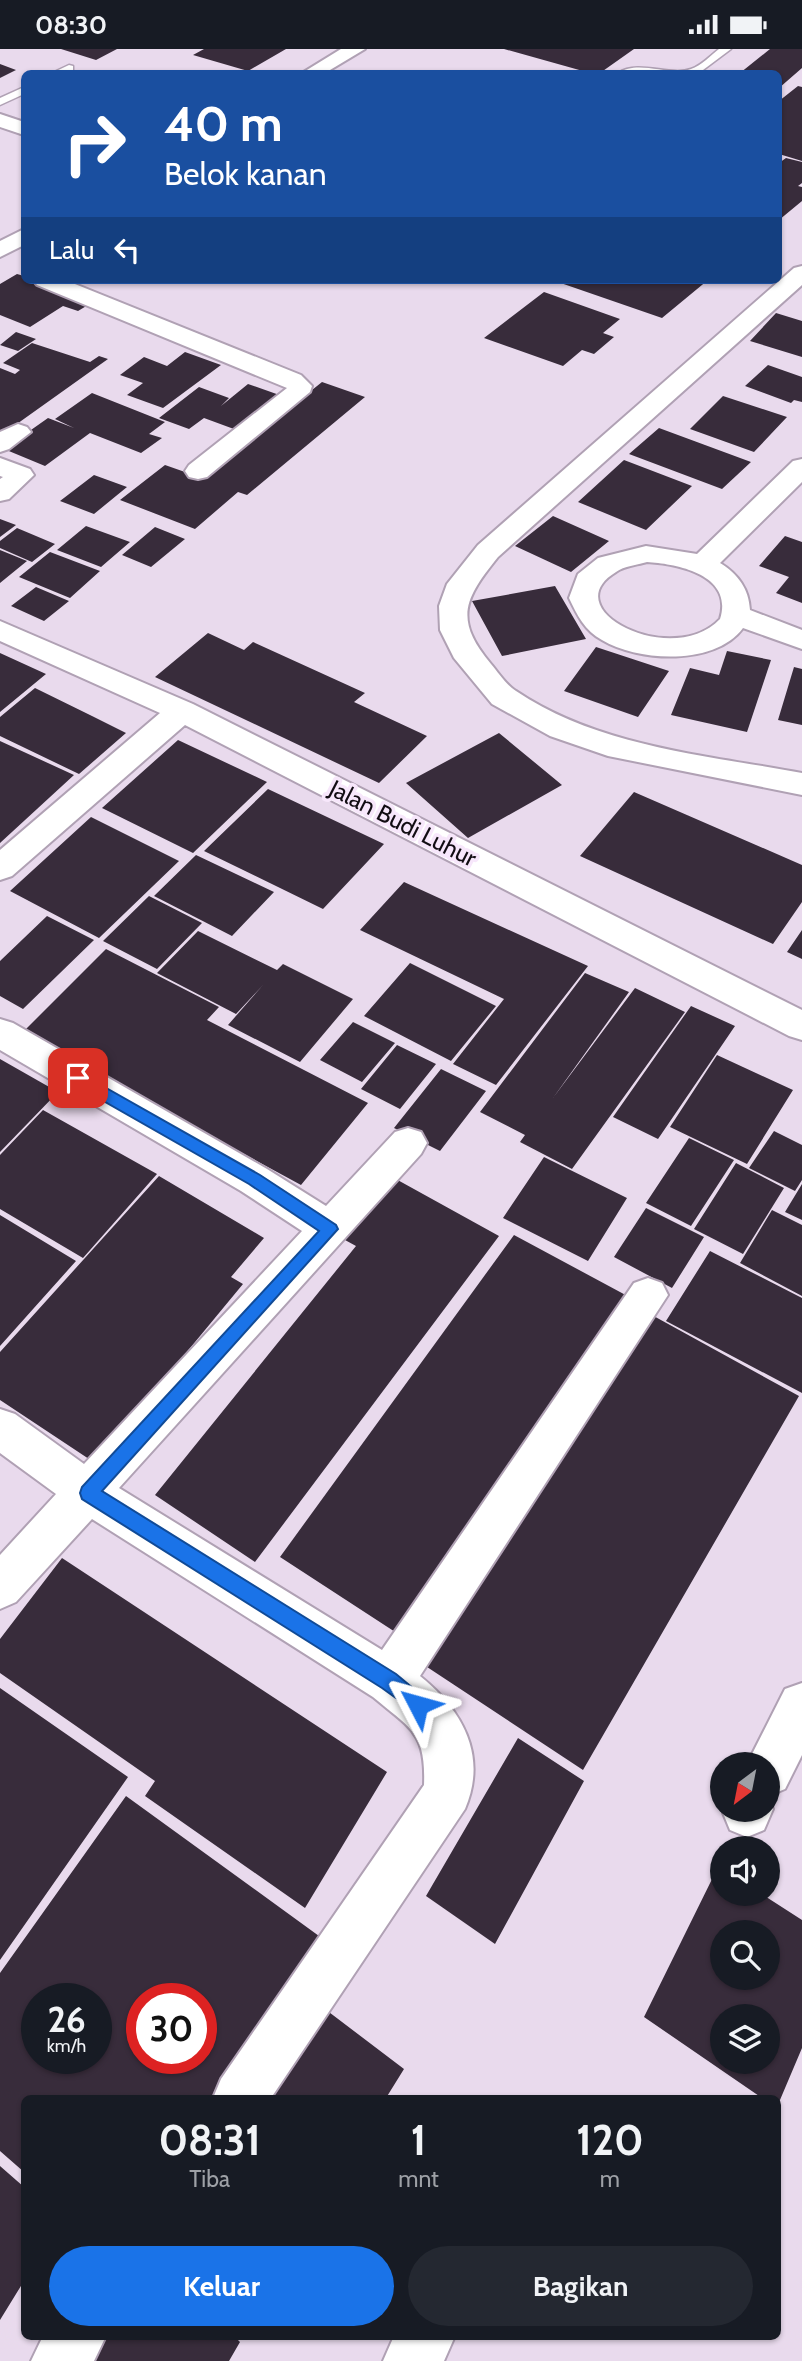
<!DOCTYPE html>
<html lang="id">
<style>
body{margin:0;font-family:Cabin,sans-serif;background:#242831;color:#f1f3f6;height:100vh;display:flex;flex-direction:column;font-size:26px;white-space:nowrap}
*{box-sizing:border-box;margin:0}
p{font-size:23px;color:#9ea1a6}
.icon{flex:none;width:38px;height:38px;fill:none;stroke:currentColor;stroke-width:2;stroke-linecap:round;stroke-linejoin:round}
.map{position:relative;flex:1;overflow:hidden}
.side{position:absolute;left:21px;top:2046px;width:760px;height:245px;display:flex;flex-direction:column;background:#171b24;border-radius:10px;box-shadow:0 2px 5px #0004}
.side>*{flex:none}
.banner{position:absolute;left:21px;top:21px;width:761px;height:214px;border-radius:10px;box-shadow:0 2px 5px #0004;background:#1a4fa0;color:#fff;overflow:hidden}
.needle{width:46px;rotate:212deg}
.tools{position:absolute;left:710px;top:1703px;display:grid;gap:14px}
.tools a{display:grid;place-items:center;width:70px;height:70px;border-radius:50%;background:#171b24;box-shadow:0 2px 5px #0004;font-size:35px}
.speed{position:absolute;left:21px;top:1934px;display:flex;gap:14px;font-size:35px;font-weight:700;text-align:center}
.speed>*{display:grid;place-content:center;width:91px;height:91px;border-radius:50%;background:#171b24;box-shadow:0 2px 5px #0004;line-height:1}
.speed small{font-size:18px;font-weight:400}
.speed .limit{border:10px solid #d22;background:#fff;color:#111}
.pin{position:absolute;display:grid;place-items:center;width:60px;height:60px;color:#fff;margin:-30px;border-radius:14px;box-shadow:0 4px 10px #0006}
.me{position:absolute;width:77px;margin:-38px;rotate:309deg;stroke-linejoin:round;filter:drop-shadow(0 0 5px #0008)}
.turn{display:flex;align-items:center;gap:24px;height:147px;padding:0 28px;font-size:32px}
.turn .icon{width:91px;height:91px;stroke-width:2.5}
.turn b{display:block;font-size:49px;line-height:60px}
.then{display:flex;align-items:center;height:66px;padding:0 28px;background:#0003;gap:14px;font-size:26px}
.eta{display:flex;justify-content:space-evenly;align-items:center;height:119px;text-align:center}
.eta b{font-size:42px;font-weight:700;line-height:49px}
.cta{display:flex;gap:14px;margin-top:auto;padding:14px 28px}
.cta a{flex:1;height:80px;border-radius:42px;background:#1a73e8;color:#fff;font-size:28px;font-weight:700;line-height:80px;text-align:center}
.cta a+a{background:#242831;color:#f1f3f6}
.status{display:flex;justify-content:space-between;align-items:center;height:49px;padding:0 35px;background:#171b24;direction:ltr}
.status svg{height:19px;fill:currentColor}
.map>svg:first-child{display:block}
</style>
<div class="status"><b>08:30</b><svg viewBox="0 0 49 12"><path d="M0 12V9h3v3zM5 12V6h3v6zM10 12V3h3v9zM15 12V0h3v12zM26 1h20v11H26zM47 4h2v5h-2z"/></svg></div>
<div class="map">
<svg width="802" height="2312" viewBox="0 0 802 2312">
<rect width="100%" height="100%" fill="#e9daed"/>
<path fill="#382c3b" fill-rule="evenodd" d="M61,0H117L96,11Z
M204,0H286L248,22L193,6Z
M504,0H634L600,24H590Z
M770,0H802V19L779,39V24H740Z
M0,15L16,21L0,29Z
M798,37L802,38V112L779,105V52Z
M786,109L802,113V134L798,137L802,138V152L779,171V114Z
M17,225L24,227V231H34L93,253L78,262L63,257L30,278L0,266V235Z
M552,231H708L662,269Z
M544,243L620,270L603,284L614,288L594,305L582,301L563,317L484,289Z
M776,264L802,272V308L750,292Z
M16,283L36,290L18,302L0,296Z
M32,294L90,313L99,307L108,310L0,387V319L15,325L20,321L3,314Z
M185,303L221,316L163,359L127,346L143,334L120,326L144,308L167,317Z
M768,316L802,328V353L794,351L791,354L745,337Z
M322,333L365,348L247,446L238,443L195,480L120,451L165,416L202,429Z
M248,335L285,348L242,383L204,369L189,380L159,369L199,338L229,349L221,357Z
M92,344L165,373L149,385L162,389L141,404L90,384L45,417L4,400L48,369L74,379L55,370Z
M723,347L787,368L754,403L690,380Z
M659,379L751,413L722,440L629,405Z
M624,411L692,437L646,481L578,453Z
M94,426L127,438L94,465L60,452Z
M553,467L609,492L571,523L515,497Z
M0,470L16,476L0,488Z
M86,477L130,493L101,518L57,501Z
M155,478L185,490L151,518L122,506Z
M17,479L55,495L32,513L0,499V492Z
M785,487L802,493V554L776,544L789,528L759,517Z
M0,501L27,512L0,534Z
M50,503L100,522L70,549L19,528Z
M555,537L586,590L502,607L472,552Z
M36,538L69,552L44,572L11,557Z
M208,584L244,601L253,593L365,644L354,653L427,687L379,734L155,628Z
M596,598L669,622L638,668L564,642Z
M727,602L771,611L747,683L671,666L690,619L719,626Z
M0,604L46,625L0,663Z
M794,618L802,620V676L778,671Z
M35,639L92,667L126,684L79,725L0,687V668Z
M499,684L562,736L468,789L406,734Z
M178,691L267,733L193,804L102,759Z
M0,692L74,726L0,794Z
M268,740L384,795L323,860L204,802Z
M634,743L802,816V853L773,895L580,807Z
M91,768L179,812L99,889L10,842Z
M196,806L274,843L232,887L154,847Z
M404,833L588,917L496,1036L453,1015L504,950L360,881Z
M149,847L202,874L157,920L103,892Z
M47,867L94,891L23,960L0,947V912Z
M802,881V910L787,903Z
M198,882L277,921L283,915L353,950L300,1013L228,976L263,936L236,965L157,924Z
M106,900L219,958L207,971L368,1054L301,1136L22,984Z
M410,914L496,957L451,1012L364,967Z
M585,924L629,943L553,1049L635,939L685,963L572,1120L520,1093L525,1086L480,1063Z
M691,957L735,977L658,1090L613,1068Z
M353,973L395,994L362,1033L320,1011Z
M397,996L436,1015L400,1060L361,1040Z
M717,1006L793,1041L747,1115L670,1078Z
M0,1010L58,1043L0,1103Z
M441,1020L486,1042L440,1102L394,1079Z
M43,1061L157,1125L83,1209L0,1160V1106Z
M774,1082L802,1096V1131L795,1142L749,1119Z
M689,1089L734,1111L691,1177L646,1154Z
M544,1108L627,1149L588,1212L503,1169Z
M736,1114L784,1139L743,1205L694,1180Z
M159,1127L264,1189L231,1228L243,1235L95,1414L0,1351V1303Z
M394,1129L499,1187L255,1513L155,1446L356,1197L345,1191Z
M802,1135V1171L785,1163Z
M646,1159L704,1188L672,1239L614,1208Z
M772,1161L802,1176V1247L740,1214Z
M0,1166L76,1212L0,1297Z
M514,1186L633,1250L409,1592L280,1508Z
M710,1202L802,1249V1344L666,1272Z
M650,1265L799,1347L583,1721L421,1614Z
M62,1509L387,1723L305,1859L145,1747L155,1732L0,1624V1590Z
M0,1639L128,1728L0,1911Z
M518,1689L584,1732L495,1895L426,1847Z
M126,1747L319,1887L220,2049H24V2123L0,2102V1924ZM37,1950H96V2009H37ZM142,1950H201V2009H142Z
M718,1818L723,1821V1844H760L802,1871V1999L777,2058V2049H762L644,1968ZM723,1883H768V1928H723ZM723,1967H768V2012H723Z
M317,1954L404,2020L386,2049H257Z
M0,2117L24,2138V2232L0,2271Z
M85,2287H234L240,2293L229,2312H69Z"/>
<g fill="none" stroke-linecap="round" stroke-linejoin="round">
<defs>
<path id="lane" d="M719,0H731L699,24H618C639,10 670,28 691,20C701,17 711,6 719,0Z
M69,16L73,17V21L65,24H52Z
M24,38V45L0,56V49Z"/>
<path id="street" d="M341,0H365L325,24H302Z
M0,65L24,73V86L0,78Z
M24,180V196L0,208V192Z
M802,217V236L498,508C465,549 453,570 491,615C498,623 506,636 516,642C599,698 706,706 802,724V746L608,707L550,687L492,655L454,609L440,581L439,557L447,535L478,496L794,219Z
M33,231H65L301,326L312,337L310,343L207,428L198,430L189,428L185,422L189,416L287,339L37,236Z
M18,375L27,378L31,383L9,400L0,403V383Z
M0,409L30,420L34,426L9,450L0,452V430L3,428L0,427Z
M802,410V433L720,514C738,525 749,540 750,561L802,581V600L743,579C715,617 639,613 602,591C585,582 577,566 569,549L578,525L598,509L646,497L697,505L793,412ZM647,513C678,515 734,526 720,570C673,620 553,561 616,523C624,517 637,516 647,513Z
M0,572L193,655L802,961V991L789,987L185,676L12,827L0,831V801L160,664L0,592Z
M0,970L13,974L267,1120L326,1157L395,1083L408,1079L421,1083L427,1094L421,1105L119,1439L382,1601L634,1234L648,1229L662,1234L668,1246L420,1627C462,1661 488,1706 465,1760L271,2049H213L221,2030L424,1736C426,1683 411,1680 373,1648L92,1470L16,1553L0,1560V1506L56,1445L0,1404V1360L15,1365L84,1415L302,1182L241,1142L0,1001Z
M802,1634V1706L785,1740L768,1747V1715H747L785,1640Z
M768,1748L773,1760L764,1781L747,1788L730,1781L723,1764L724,1760H768Z
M43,2287H106L94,2312H31Z
M394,2287H455L444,2312H383Z"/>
</defs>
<use href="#lane" stroke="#b0a1b4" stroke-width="3"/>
<use href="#street" stroke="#b0a1b4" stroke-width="4"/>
<use href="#lane" fill="#fff" fill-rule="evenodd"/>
<use href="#street" fill="#fff" fill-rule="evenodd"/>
</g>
<path fill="#1a73e8" stroke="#114b97" stroke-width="2" d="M78,1023L260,1126L336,1176L338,1180L102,1442L396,1625L425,1649L428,1656L425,1663L418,1665L382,1639L82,1450L80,1444L82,1438L319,1182L249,1135L72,1034L70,1029Z"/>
<g text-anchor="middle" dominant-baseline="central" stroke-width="7" stroke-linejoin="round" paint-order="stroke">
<g font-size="24" fill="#120d13" stroke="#f7e7fb">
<text transform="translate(403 774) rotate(27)">Jalan Budi Luhur</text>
</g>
</g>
</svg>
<div class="tools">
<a><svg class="needle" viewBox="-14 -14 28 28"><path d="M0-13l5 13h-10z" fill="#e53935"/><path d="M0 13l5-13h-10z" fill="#9ea1a6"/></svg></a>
<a><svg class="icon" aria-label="sound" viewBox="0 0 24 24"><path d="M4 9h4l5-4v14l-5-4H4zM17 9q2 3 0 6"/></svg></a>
<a><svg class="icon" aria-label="search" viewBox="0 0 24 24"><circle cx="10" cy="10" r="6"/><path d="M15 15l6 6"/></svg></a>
<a><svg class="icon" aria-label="layers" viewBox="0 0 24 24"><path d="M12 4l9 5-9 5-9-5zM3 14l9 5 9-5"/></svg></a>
</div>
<div class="speed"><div>26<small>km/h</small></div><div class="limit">30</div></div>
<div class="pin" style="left:78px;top:1029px;background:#d93025"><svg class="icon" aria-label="arrive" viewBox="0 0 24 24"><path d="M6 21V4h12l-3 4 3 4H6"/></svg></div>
<svg class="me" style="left:418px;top:1656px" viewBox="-20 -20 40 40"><path d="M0-17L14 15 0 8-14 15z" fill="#1a73e8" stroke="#fff" stroke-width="4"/></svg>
<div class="banner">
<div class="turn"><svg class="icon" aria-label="right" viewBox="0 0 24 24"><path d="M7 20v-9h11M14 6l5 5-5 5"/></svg><div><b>40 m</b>Belok kanan</div></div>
<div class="then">Lalu<svg class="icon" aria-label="left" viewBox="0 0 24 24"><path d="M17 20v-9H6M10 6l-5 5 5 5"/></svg></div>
</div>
<section class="side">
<div class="eta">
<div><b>08:31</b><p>Tiba</p></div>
<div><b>1</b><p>mnt</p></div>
<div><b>120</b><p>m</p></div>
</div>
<div class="cta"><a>Keluar</a><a>Bagikan</a></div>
</section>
</div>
